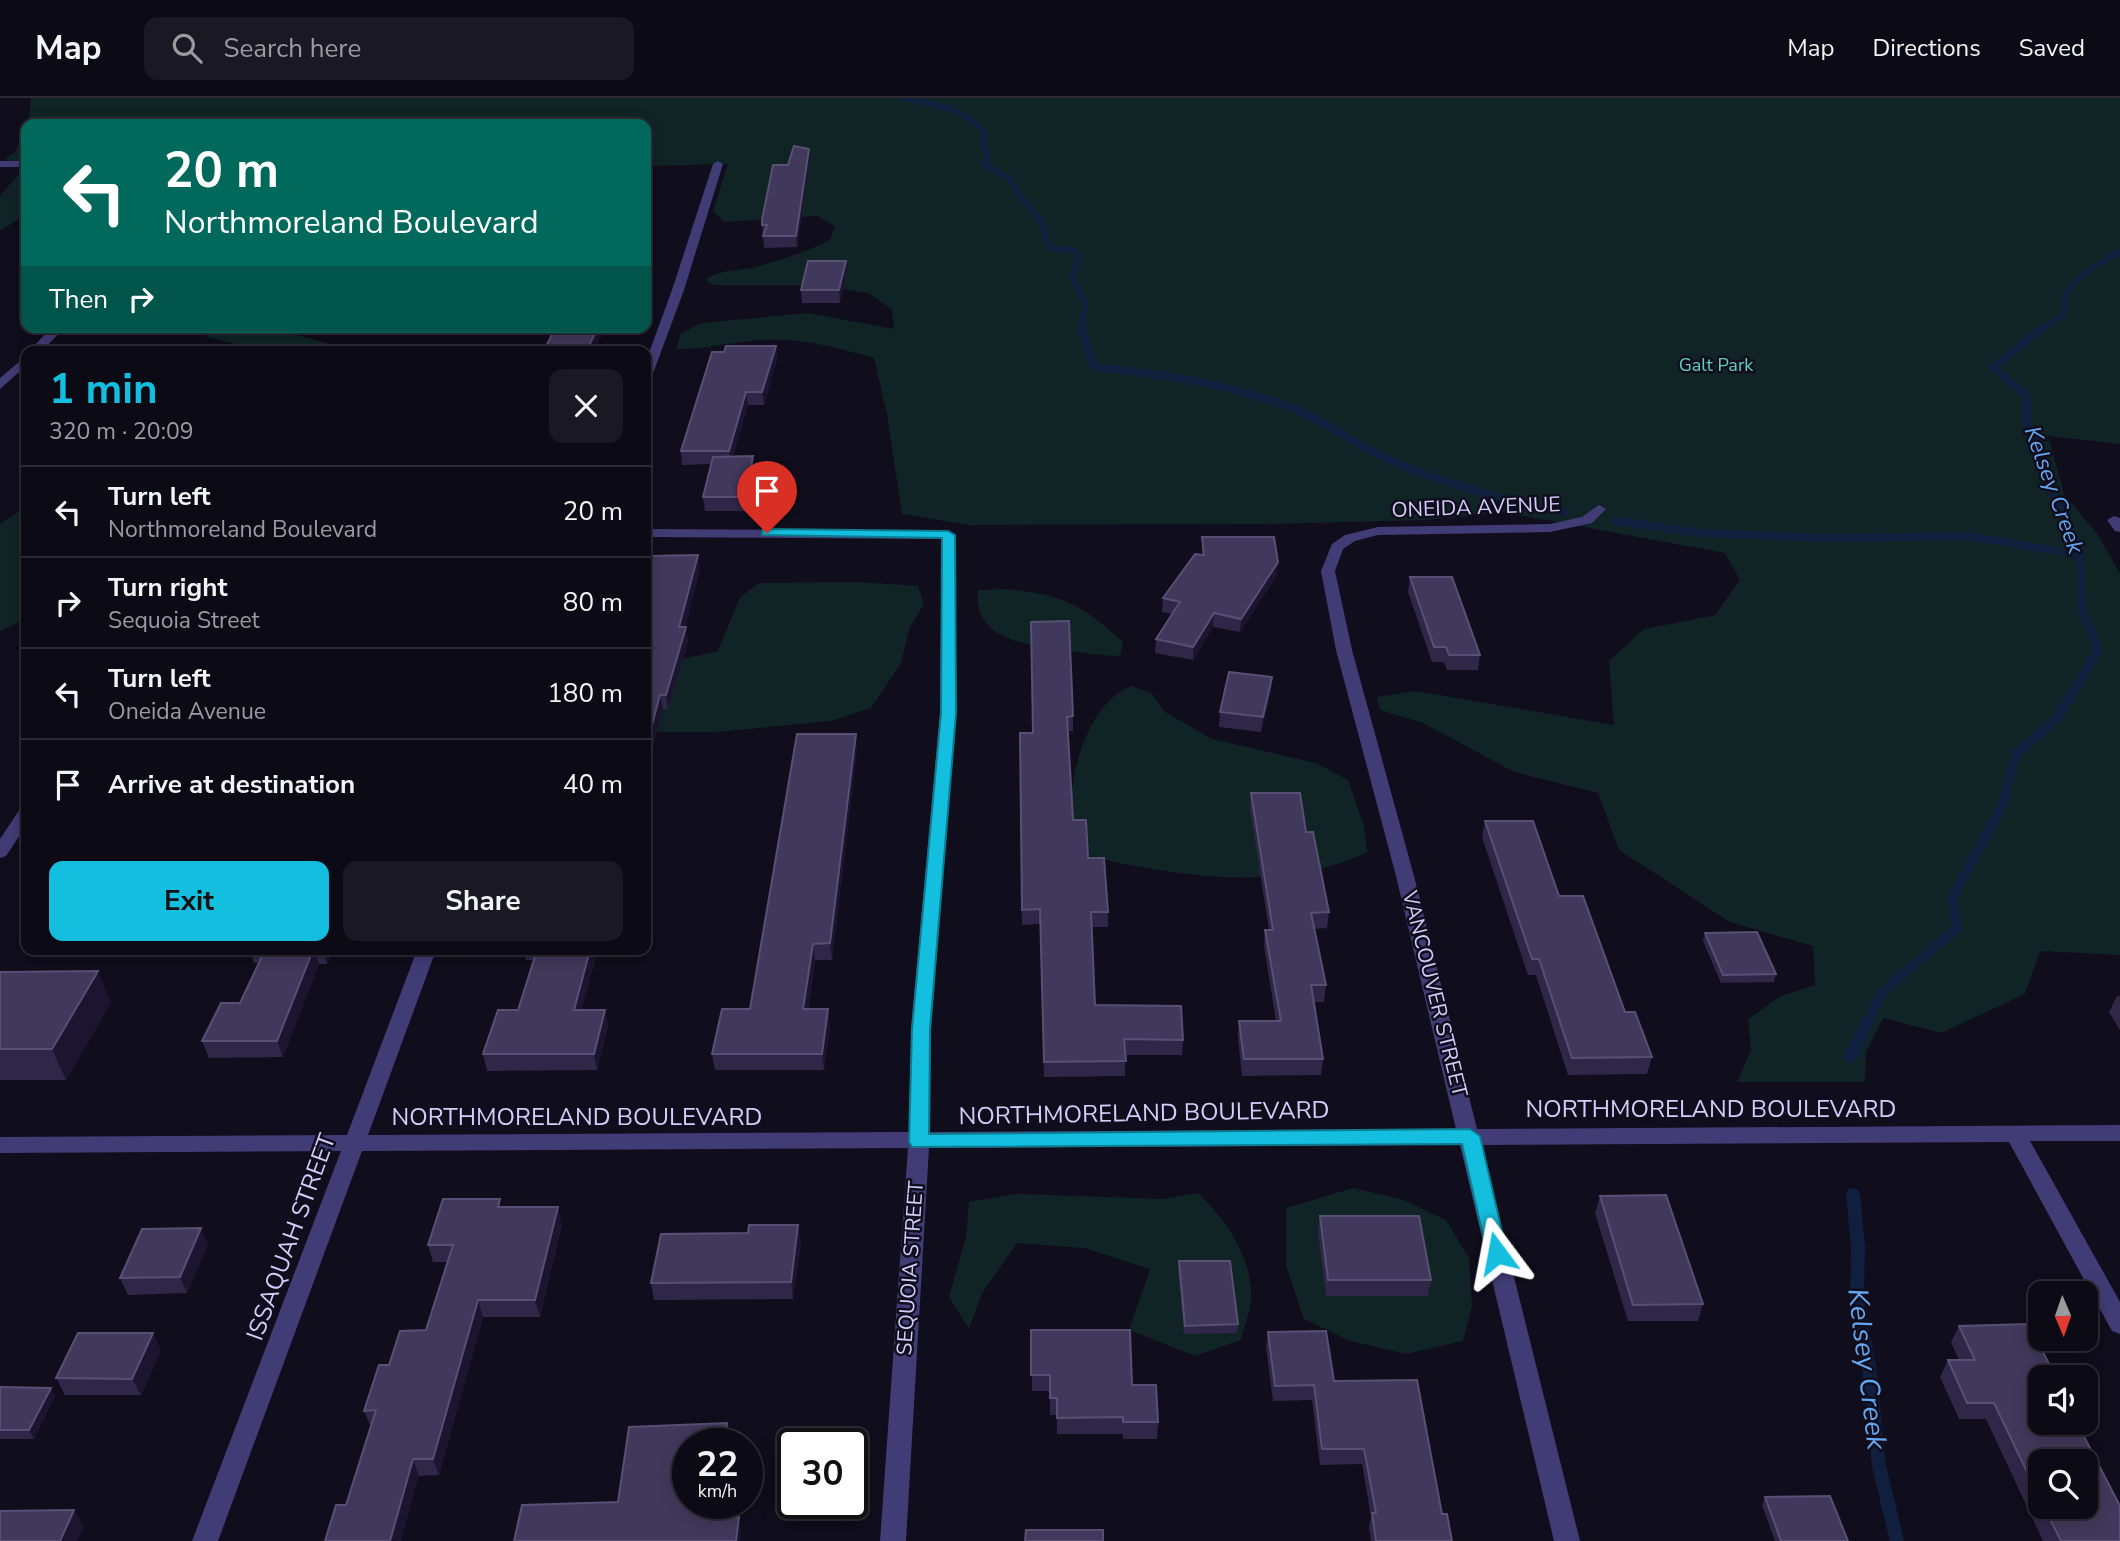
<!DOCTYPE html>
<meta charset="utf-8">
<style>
body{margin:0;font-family:"Nunito Sans",sans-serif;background:#1a1822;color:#f1f3f6;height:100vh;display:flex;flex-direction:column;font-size:26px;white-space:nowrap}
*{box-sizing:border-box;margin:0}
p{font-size:23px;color:#9a9aa0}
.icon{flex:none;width:38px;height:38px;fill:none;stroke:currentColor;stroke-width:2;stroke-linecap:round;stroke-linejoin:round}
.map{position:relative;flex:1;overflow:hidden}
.drawer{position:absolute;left:21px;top:248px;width:630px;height:609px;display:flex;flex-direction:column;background:#0c0a15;border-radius:14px;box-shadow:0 4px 18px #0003,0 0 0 2px #2c2b34}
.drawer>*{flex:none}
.hud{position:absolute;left:21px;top:21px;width:630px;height:214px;border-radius:14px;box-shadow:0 4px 18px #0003,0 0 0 2px #2c2b34;background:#00695c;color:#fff;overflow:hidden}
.needle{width:46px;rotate:178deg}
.buttons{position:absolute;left:2028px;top:1183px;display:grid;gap:14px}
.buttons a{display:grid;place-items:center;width:70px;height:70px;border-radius:14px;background:#0c0a15;box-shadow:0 4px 18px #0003,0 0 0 2px #2c2b34;font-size:35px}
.speed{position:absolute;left:672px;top:1330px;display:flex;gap:14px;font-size:35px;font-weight:700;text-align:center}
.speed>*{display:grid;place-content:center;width:91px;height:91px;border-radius:50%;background:#0c0a15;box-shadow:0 4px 18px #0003,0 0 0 2px #2c2b34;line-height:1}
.speed small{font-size:18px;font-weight:400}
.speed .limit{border:4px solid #111;border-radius:10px;background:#fff;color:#111}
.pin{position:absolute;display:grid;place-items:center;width:60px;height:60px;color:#fff;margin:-72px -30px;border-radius:50% 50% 50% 0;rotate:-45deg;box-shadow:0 0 7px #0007}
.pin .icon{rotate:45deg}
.me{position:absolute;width:77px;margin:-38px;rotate:347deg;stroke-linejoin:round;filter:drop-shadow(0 0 5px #0008)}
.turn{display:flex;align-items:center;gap:24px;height:147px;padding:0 28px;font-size:32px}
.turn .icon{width:91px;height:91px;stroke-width:2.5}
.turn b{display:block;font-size:49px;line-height:60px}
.then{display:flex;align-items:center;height:66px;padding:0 28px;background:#0003;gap:14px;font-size:26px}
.round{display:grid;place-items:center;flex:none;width:74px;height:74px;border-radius:14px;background:#1a1822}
.overview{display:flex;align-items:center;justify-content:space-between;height:119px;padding:0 28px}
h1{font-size:42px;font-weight:700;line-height:52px;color:#14bede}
.primary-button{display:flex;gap:14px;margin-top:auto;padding:14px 28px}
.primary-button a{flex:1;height:80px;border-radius:14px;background:#14bede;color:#111;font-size:28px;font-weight:700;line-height:80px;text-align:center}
.primary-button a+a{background:#1a1822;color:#f1f3f6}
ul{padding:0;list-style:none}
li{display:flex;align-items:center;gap:21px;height:91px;padding:0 28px;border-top:2px solid #2c2b34}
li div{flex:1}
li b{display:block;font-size:26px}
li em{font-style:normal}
header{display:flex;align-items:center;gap:42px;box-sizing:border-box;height:98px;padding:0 35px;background:#0c0a15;border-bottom:2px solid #2c2b34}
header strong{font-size:33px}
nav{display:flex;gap:38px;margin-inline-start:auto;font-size:24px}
.search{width:490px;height:63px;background:#1a1822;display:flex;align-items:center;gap:18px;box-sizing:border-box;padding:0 24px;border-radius:14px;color:#9a9aa0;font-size:26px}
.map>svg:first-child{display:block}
</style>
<header>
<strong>Map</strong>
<div class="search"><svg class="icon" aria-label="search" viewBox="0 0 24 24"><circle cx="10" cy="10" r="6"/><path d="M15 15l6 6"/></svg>Search here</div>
<nav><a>Map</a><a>Directions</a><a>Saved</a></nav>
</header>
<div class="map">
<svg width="2120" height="1443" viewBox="0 0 2120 1443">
<rect width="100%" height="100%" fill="#100d1c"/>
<path fill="#112425" d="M31,0H2120V346L2048,338L2064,396L2098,437L2120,476V857L2040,853L2025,896L1941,935L1883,920L1866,954L1865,984H1737L1751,952L1748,921L1781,898L1815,887L1813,848L1730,824L1619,752L1598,695L1514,674L1423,625L1380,612L1377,599L1415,593L1614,627L1609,563L1644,531L1715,517L1740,482L1725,455L1486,411L1484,417L1424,422L1266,426L969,427L902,416L887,316L874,260C840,250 798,239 762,242C733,243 706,252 676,251L681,235L702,225L808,215L894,231L892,211L868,195L820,187H714L705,182C720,171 736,173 752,170C779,163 805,154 830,142L835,128L817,118L724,124L713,113L728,66L646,68V26H29Z
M26,32V116L0,133V98L23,71L5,60L14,55Z
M211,229H266L337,248L343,254H243L236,246L206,239Z
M26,409V521L0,533V426Z
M857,484L918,488L924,506L909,531L901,565L871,610L831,623L716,634H646V563L660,566L718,553L740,499L759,485Z
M1008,491C1064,497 1081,506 1123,544L1120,558C1100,558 1080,554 1060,551C1023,546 973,541 978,492Z
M1132,588L1152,596L1165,614L1212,641L1316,665L1348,682L1364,728L1367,754C1281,796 1173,778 1084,757C1080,748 1072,738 1071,728C1066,684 1087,603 1132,588Z
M1353,1090L1401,1101L1446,1122L1469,1160L1472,1208L1463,1243L1406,1256L1350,1243L1304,1221L1286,1168V1110Z
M1198,1095C1225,1121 1253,1160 1251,1199C1251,1213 1244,1228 1241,1242L1195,1258L1129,1232L1150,1171L1084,1150L1017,1145L982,1195L969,1231L949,1199L966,1139L969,1104L1017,1096L1163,1101Z"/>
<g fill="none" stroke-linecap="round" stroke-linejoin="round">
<path stroke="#101f3d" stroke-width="6" d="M902,0C932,6 966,9 985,36L983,48L988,56L984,66L1010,81C1017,99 1031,107 1040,123C1045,130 1045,141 1050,150L1075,153L1080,157L1071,179L1085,203L1082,231
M2041,231L2064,216C2060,183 2096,168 2120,153"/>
<path stroke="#101f3d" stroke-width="8" d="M1081,229L1094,269C1163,276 1232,286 1297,312C1327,324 1352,345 1381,358C1439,385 1502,402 1565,414
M2044,229L1993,269L2027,298V325L2038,349L2044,376L2080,452L2082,512L2090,533
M1615,423L1700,435L1834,440L1968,438L2080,457"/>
<path stroke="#101f3d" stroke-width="10" d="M1866,927L1882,894L1957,830L1952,800L2002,708L2016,656L2058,619L2098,552L2090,531"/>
<path stroke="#101f3d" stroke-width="14" d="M1851,958L1867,925
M1853,1097L1858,1148L1857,1203L1869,1270L1879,1368L1897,1443"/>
<path fill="#423c76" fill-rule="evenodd" d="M0,63H26V69H0Z
M718,63L723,66L684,192L652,278L646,282V263L672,192L713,66Z
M52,229H65L41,254H28Z
M26,258V268L0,291V280Z
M1599,407L1606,411L1592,425L1550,434L1378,437L1355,443L1343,451L1335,473L1352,552L1414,778L1477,1031L2120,1027V1043H2030L2120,1204V1236L2112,1233L2009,1044L1481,1047L1580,1443H1554L1460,1047L929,1050L906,1443H880L908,1050L362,1053L218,1443H192L341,1053L0,1055V1039L347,1037L417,852H436L368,1037L909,1034L911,931L940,615L942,441L646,439V431L949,433L956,437V615L931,931L930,1034L1456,1031L1396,778L1336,552L1321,473L1332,446L1345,437L1378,429L1550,426L1582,419Z
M2114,418L2120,420V434L2115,433L2107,422Z
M26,710V728L6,758L0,760V741L20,711Z"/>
</g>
<path fill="#2f2748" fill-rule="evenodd" d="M810,62L797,149L764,150L762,127L788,67Z
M846,163L847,175L840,205H802L801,192Z
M776,248L777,261L764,307H748L733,358H753L755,372L746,413H705L703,399L711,366L682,367L681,353L724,254Z
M1202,439L1277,477L1240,534L1213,529L1193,562L1155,555L1156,541L1172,516L1162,514L1163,500L1202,456Z
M646,470L700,471L685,529L688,544L668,611H663L646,674Z
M1410,479L1480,557L1478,572H1447L1444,564H1432L1408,494Z
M1031,524L1073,618V633H1068L1073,722L1108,814V829H1091L1095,907L1183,942L1182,957H1125V978L1044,979L1040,826L1022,827L1020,635H1033Z
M1272,579L1271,594L1261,634L1219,629L1220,614Z
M857,651L832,862H815L808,911L830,928L824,972H715L712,956L750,911Z
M1251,695L1306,734L1329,814L1327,830L1314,831L1326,887L1324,904H1314L1323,961L1321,977L1242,978L1238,940L1239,923H1276L1264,848L1265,832H1269L1250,710Z
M1485,723L1559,798L1652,959L1647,976L1568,977L1536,877H1528L1482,739Z
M1705,835L1776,876L1774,884L1721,885L1703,843Z
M250,852H333L327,866H319L283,959L209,960L202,943L240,905L259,865H254Z
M524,852H598L581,912H605L608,928L597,972L487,973L483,956L518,912L534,862H526Z
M0,874L111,904L66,982H0Z
M2117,898H2120V932L2109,914Z
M1600,1098L1703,1206L1698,1223H1628L1595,1115Z
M502,1109L562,1126L540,1219H483L439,1377L419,1378L371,1329L364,1313L389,1267L426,1232L448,1164H433L428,1147Z
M1320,1118L1431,1182L1428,1198H1326L1318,1134Z
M798,1127L801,1144L793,1201L654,1202L651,1185L748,1135Z
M208,1146L187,1195L128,1197L120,1180Z
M1179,1163L1238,1226L1237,1235L1184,1236L1178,1172Z
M1959,1228L2040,1325H2080L2079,1328L2120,1443H2043L1986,1321H1959L1940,1279L1948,1262H1959L1951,1244ZM2040,1363L2086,1409H2040Z
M1031,1232L1132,1287L1158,1324L1157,1341H1123V1336H1057V1317H1050V1293H1032Z
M1268,1234L1334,1283L1442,1416L1452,1443H1371L1369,1430L1371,1419L1362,1366L1320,1367L1312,1302L1273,1303L1266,1249Z
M161,1252L141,1297H65L56,1280Z
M0,1289L55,1298L34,1341H0Z
M1765,1399L1848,1443H1775L1762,1407Z"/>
<path fill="#1b152f" d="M809,51L810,62L797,149L796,138Z
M846,163L847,175L840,205L839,192Z
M598,229H605L594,254H588Z
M776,248L777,261L764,307L762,294Z
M746,294L748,307L731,366L729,353Z
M753,358L755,372L746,413L745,399Z
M698,457L700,471L682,543L679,529Z
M1278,464L1277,477L1240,534L1241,521Z
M1214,515L1213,529L1193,562V549Z
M686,529L688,544L668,611L666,597Z
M1272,579L1271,594L1261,634L1263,619Z
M660,597L663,611L646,674V649Z
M856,636L857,651L832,862L830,845Z
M813,846L815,862L805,928L803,911Z
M313,852H314L319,866L283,959L277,943Z
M323,852H333L327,866Z
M590,852H598L577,928L574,912Z
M98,873L111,904L66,982L52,951Z
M828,911L830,928L824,972L822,956Z
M605,912L608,928L597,972L594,956Z
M558,1109L562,1126L540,1219L535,1202Z
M798,1127L801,1144L793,1201L791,1184Z
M201,1130L208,1146L187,1195L180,1179Z
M478,1202L483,1219L439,1377L433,1361Z
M153,1235L161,1252L141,1297L132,1281Z
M51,1290L55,1298L34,1341L29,1332Z
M727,1325L730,1340L729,1346H725Z
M413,1361L419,1378L401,1443H390Z
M719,1405H723L721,1435L718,1420Z
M74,1412L84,1428L77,1443H60Z
M739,1419L741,1434L740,1443H736Z"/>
<path fill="#41395b" stroke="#585074" stroke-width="2" d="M794,48L809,51L796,138H763L767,127H762V122L773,67H788Z
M808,163H846L839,192H801Z
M556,229H598L587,252H575V254H543Z
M726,248H776L762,294H746L729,353H681L712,254H724Z
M753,358L745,399H703L713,359Z
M1202,439H1274L1278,464L1241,521L1214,515L1193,549L1156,541L1180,504L1163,500L1195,456L1204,457Z
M698,457L679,529H686L666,597H660L646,649V470L650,458Z
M1410,479H1452L1480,557H1449L1446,549H1434Z
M1069,523L1073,618L1067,619L1073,722H1086L1088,760H1104L1108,814H1091L1095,907L1181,908L1183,942L1124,941L1126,963L1044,964L1040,811L1022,812L1020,635H1033L1031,524Z
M1229,574L1272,579L1263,619L1220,614Z
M797,636H856L830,845L813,846L803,911H828L822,956H712L722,911H750Z
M1251,695H1300L1306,734H1313L1329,814L1311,815L1326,887H1311L1323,961H1244L1239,923H1281L1265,832H1273Z
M1485,723H1533L1559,798H1583L1625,914H1635L1652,959L1572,960L1539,861H1532Z
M1757,834L1776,876L1723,877L1705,835Z
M265,852H313L277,943H202L221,905H240Z
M537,852H590L574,912H605L594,956H483L498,912H518Z
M98,873L52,951H0V874Z
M1666,1097L1703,1206L1633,1207L1600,1098Z
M443,1101H500L498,1109H558L535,1202H478L433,1361H413L390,1443H325L336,1407H346L376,1312L364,1313L379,1267H389L400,1233L426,1232L453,1147H428Z
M1320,1118H1419L1431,1182H1328Z
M749,1127H798L791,1184L651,1185L661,1136L748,1135Z
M201,1130L180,1179L120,1180L142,1131Z
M1179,1163H1230L1238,1226L1185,1228Z
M2029,1226L2050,1268H2061L2067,1279H2040V1325H2077L2120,1408V1443H2061L2044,1409H2086V1363H2040V1401L1994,1305H1967L1948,1262H1975L1959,1228Z
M1031,1232H1130L1132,1287H1156L1158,1324H1123V1319L1057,1320V1300H1050V1277H1031Z
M1326,1233L1334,1283L1417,1282L1442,1416H1447L1452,1443H1376L1372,1415H1376L1364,1351H1322L1314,1287L1275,1288L1268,1234Z
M78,1235H153L132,1281L56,1280Z
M0,1289L51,1290L29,1332H0Z
M727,1325L725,1346H688V1405H719L718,1420L739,1419L736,1443H514L522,1407L618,1404L629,1329Z
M1830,1398L1848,1443H1781L1765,1399Z
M74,1412L60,1443H0V1413Z
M1026,1432H1103V1443H1025Z"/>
<path fill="#14bede" stroke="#0d7c90" stroke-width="2" d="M767,431L948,433L955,437L956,615L930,931L929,1036L1470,1031L1480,1038L1507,1155L1504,1161H1490L1487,1155L1462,1046L912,1049L909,1044L912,931L941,615L942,440L762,437V432Z"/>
<g text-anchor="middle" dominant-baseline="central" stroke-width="5" stroke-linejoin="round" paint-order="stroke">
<g font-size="18" fill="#60d2bd" stroke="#100d1c">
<text x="1716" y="267">Galt Park</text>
</g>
<g font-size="21" fill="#d4ccfa" stroke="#100d1c">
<text transform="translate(1476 409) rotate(-2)">ONEIDA AVENUE</text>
<text transform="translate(1435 896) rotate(76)">VANCOUVER STREET</text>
<text transform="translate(910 1170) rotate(-86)">SEQUOIA STREET</text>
</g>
<g font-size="23" font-style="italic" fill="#64a7f1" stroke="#100d1c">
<text transform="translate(2054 392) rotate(70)">Kelsey Creek</text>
</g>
<g font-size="24" fill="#d4ccfa" stroke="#100d1c">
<text x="1711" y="1011">NORTHMORELAND BOULEVARD</text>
<text transform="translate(1144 1015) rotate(-1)">NORTHMORELAND BOULEVARD</text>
<text x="577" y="1019">NORTHMORELAND BOULEVARD</text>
<text transform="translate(291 1139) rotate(-70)">ISSAQUAH STREET</text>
</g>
<g font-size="28" font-style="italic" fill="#64a7f1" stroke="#100d1c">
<text transform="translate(1867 1271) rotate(83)">Kelsey Creek</text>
</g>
</g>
</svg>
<div class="buttons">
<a><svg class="needle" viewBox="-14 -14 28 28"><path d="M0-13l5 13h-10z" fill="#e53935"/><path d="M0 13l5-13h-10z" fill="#9a9aa0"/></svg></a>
<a><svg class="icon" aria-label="sound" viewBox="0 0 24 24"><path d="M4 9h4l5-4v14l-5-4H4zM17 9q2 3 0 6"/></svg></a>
<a><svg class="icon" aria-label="search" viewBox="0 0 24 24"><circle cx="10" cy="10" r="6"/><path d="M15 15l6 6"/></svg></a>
</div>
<div class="speed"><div>22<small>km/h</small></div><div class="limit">30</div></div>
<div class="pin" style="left:767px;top:435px;background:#d93025"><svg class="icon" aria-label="arrive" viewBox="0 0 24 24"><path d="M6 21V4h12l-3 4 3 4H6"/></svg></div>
<svg class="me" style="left:1497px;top:1155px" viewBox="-20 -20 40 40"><path d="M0-17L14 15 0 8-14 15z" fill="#14bede" stroke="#fff" stroke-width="4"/></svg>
<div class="hud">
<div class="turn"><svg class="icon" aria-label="left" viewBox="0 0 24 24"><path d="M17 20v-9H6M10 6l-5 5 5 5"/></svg><div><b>20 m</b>Northmoreland Boulevard</div></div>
<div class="then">Then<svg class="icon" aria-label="right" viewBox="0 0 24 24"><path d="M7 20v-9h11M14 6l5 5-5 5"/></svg></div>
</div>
<section class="drawer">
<div class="overview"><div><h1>1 min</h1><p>320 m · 20:09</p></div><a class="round"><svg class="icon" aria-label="close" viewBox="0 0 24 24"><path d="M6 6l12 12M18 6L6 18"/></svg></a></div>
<ul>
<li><svg class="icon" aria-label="left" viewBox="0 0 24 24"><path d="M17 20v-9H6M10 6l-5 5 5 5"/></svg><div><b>Turn left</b><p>Northmoreland Boulevard</p></div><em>20 m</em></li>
<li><svg class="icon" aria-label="right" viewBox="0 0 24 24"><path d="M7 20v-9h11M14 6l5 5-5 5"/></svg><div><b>Turn right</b><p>Sequoia Street</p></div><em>80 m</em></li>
<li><svg class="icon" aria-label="left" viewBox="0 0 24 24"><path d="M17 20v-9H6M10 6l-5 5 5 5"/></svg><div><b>Turn left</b><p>Oneida Avenue</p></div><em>180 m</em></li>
<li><svg class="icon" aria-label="arrive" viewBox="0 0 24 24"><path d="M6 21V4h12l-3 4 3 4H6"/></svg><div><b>Arrive at destination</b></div><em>40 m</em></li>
</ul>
<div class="primary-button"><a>Exit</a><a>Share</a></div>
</section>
</div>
